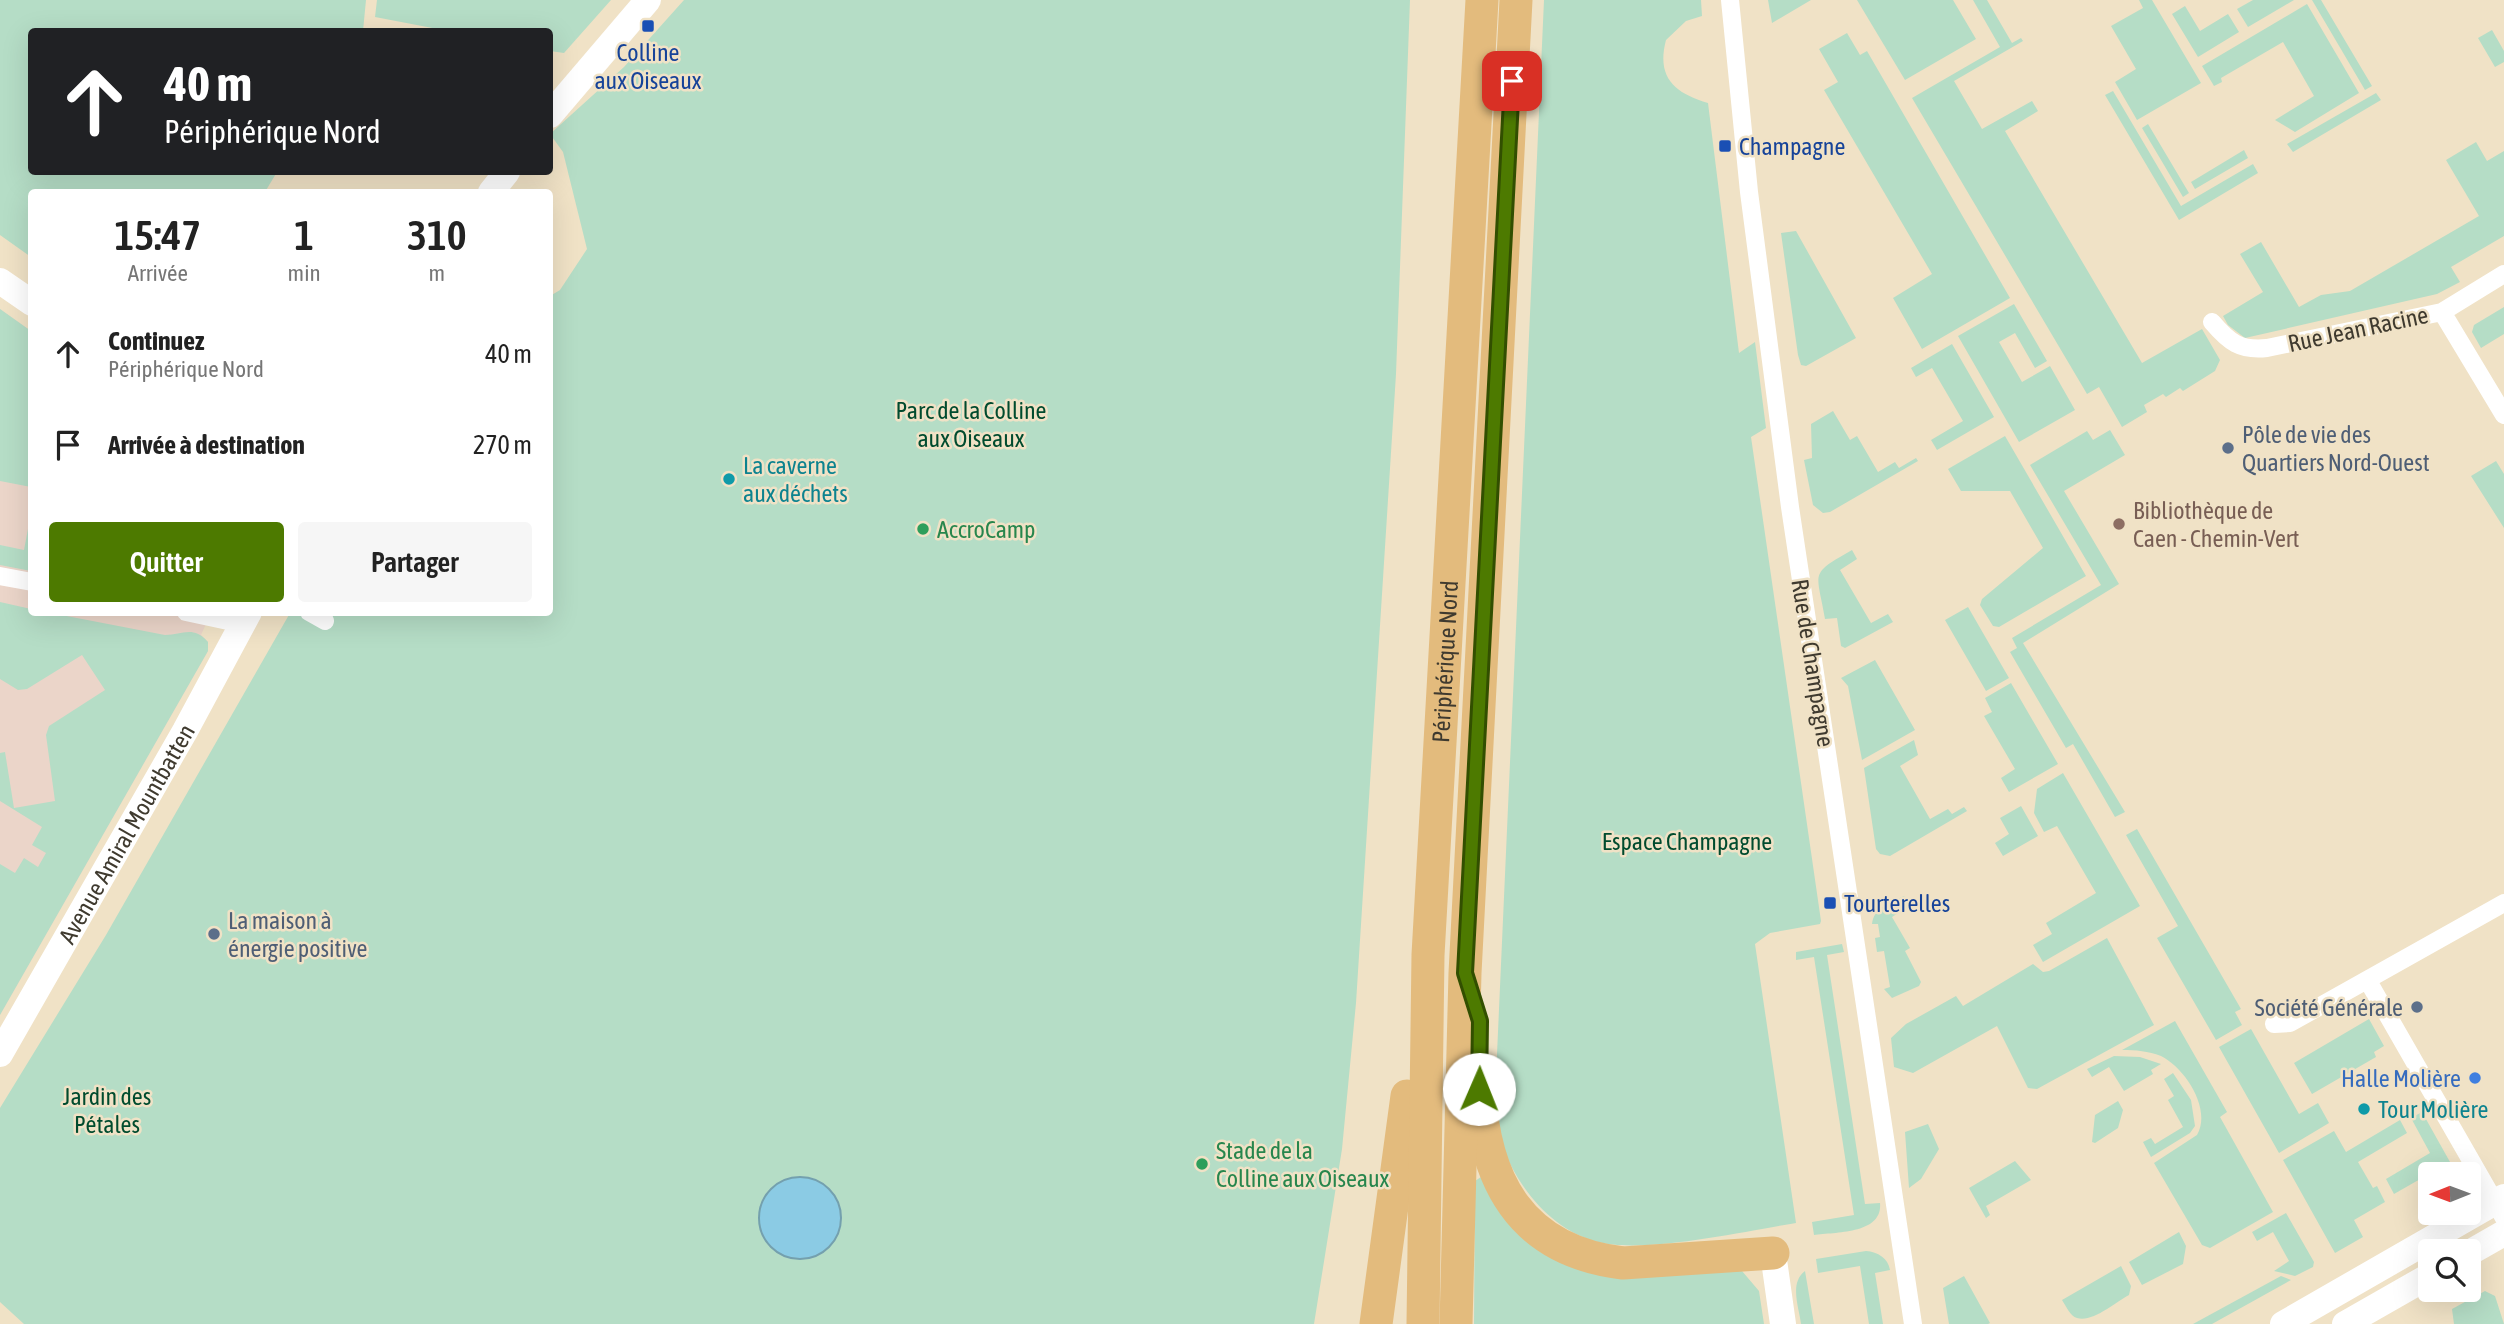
<!DOCTYPE html>
<html lang="fr">
<meta charset="utf-8">
<style>
body{margin:0;font-family:"Asap Condensed",sans-serif;background:#f6f6f6;color:#222;height:100vh;display:flex;flex-direction:column;font-size:26px;white-space:nowrap}
*{box-sizing:border-box;margin:0}
p{font-size:23px;color:#767676}
.icon{flex:none;width:38px;height:38px;fill:none;stroke:currentColor;stroke-width:2;stroke-linecap:round;stroke-linejoin:round}
.map{position:relative;flex:1;overflow:hidden}
.panel{position:absolute;left:28px;top:189px;width:525px;height:427px;display:flex;flex-direction:column;background:#fff;border-radius:7px;box-shadow:0 7px 28px #0002}
.panel>*{flex:none}
.guide{position:absolute;left:28px;top:28px;width:525px;height:147px;border-radius:7px;box-shadow:0 7px 28px #0002;background:#202124;color:#fff;overflow:hidden}
.needle{width:46px;rotate:269deg}
.fabs{position:absolute;left:2418px;top:1162px;display:grid;gap:14px}
.fabs a{display:grid;place-items:center;width:63px;height:63px;border-radius:7px;background:#fff;box-shadow:0 7px 28px #0002;font-size:35px}
.pin{position:absolute;display:grid;place-items:center;width:60px;height:60px;color:#fff;margin:-30px;border-radius:14px;box-shadow:0 4px 10px #0006}
.me{position:absolute;width:77px;margin:-38px;rotate:1deg;stroke-linejoin:round;filter:drop-shadow(0 0 5px #0008)}
.turn{display:flex;align-items:center;gap:24px;height:147px;padding:0 21px;font-size:32px}
.turn .icon{width:91px;height:91px;stroke-width:2.5}
.turn b{display:block;font-size:49px;line-height:60px}
.eta{display:flex;justify-content:space-evenly;align-items:center;height:119px;text-align:center}
.eta b{font-size:42px;font-weight:600;line-height:49px}
.action{display:flex;gap:14px;margin-top:auto;padding:14px 21px}
.action a{flex:1;height:80px;border-radius:7px;background:#4d7a00;color:#fff;font-size:28px;font-weight:600;line-height:80px;text-align:center}
.action a+a{background:#f6f6f6;color:#222}
ul{padding:0;list-style:none}
li{display:flex;align-items:center;gap:21px;height:91px;padding:0 21px}
li div{flex:1}
li b{display:block;font-size:26px}
li em{font-style:normal}
.map>svg:first-child{display:block}
</style>
<div class="map">
<svg width="2504" height="1324" viewBox="0 0 2504 1324">
<rect width="100%" height="100%" fill="#f0e2c6"/>
<path fill="#ebd5c9" d="M0,309L31,331L32,612L211,613L201,635L208,642V651L0,1015Z"/>
<path fill="#b5ddc6" d="M0,0H366L363,31L32,32V172H277L265,192H32L31,257L0,235Z
M377,0H611L564,53L550,51V32L448,31L375,17Z
M684,0H1410L1396,374L1356,1003L1342,1149L1314,1324H24L0,1302V1108L106,935L290,613L550,612V296L560,290L587,249L563,152L550,134L624,67Z
M1544,0H1701L1702,16L1686,21L1666,40C1656,78 1675,93 1708,103L1739,353L1755,342L1766,428L1751,437L1821,921L1820,924L1770,933L1755,944L1796,1223C1746,1231 1644,1254 1598,1242C1551,1230 1516,1186 1501,1142C1496,1129 1496,1113 1495,1099Z
M1768,0H1811L1772,23Z
M1857,0H1953L1976,39L1905,80Z
M1973,0H1987L2012,43L2021,38L2023,41L1954,81L1982,129L2032,101L2038,111L2005,131L2142,363L2202,329L2220,360L2215,371L2183,391L2180,388L2166,397L2163,394L2144,405L2147,412L2122,427L2099,387L2087,394L1912,98L2000,47Z
M2139,0H2152L2201,83L2137,120L2115,82L2136,69L2111,26L2143,8Z
M2253,0H2294L2248,27L2237,9Z
M2312,0H2321L2372,86L2365,90Z
M2307,4L2359,93L2295,132L2275,120L2314,96L2283,42L2221,78L2222,82L2214,86L2202,66Z
M2185,6L2200,31L2228,14L2239,32L2198,57L2172,14Z
M2492,30L2504,51V62L2495,67L2478,38Z
M1847,33L1860,55L1867,51L2010,298L1922,349L1893,298L1932,274L1824,90L1838,82L1819,49Z
M2113,91L2181,206L2253,164L2258,173L2179,220L2105,95Z
M2376,93L2381,100L2293,152L2287,144Z
M2148,124L2189,193L2183,197L2142,128Z
M2476,142L2487,161L2504,151V236L2451,267L2460,282L2437,294L2245,338L2228,325L2223,316L2263,292L2240,254L2261,242L2299,307L2321,295L2350,291L2479,216L2446,160Z
M2244,150L2248,158L2195,189L2191,182Z
M1796,231L1856,338L1806,366L1801,365L1798,355L1781,233Z
M2014,304L2047,361L2035,368L2015,333L1999,342L2022,382L2050,366L2075,410L2019,442L1958,336Z
M2504,307V334L2481,348L2472,332L2474,325Z
M0,309L31,331V487L0,481Z
M1952,344L1994,417L1937,450L1931,440L1963,421L1932,368L1916,377L1911,368Z
M1833,411L1850,440L1857,436L1878,472L1895,462L1899,468L1916,458L1918,461L1830,512L1823,513L1813,505L1804,460L1812,458L1811,424Z
M2110,430L2125,455L2064,491L2119,584L2023,643L2125,812L2115,817L2073,744L2066,748L2010,652L2017,648L2012,638L2101,585L2030,465L2087,431L2093,440Z
M2005,436L2086,576L1999,627L1993,626L1980,605L1982,599L2043,548L2010,491H1961L1948,469Z
M2496,461L2504,474V528L2471,476Z
M31,513V571L0,565V545L24,550Z
M1852,550L1857,559L1840,570L1871,623L1888,614L1893,622L1845,648L1841,646L1837,618L1825,619C1817,571 1808,575 1852,550Z
M0,602L31,609L32,612L51,613L165,635C182,635 193,625 208,642V651L0,1015V864L15,873L24,858L38,867L46,853L32,845L42,827L0,801V753L5,752L14,808L55,801L46,735L49,726L105,690L82,655L27,689L18,690L0,679Z
M1968,607L2009,678L1986,691L1945,620Z
M1875,660L1915,730L1862,760L1848,686L1841,678Z
M2011,683L2058,764L2009,792L2001,778L2015,769L1984,716L1992,712L1985,698Z
M1914,740L1918,755L1900,766L1930,819L1948,809L1952,814L1964,807L1967,811L1890,856L1880,854L1876,849L1864,768Z
M2063,773L2140,906L2043,962L2033,945L2052,934L2046,923L2096,893L2057,826L2044,832L2034,813L2037,789Z
M2021,806L2038,836L2003,856L1995,843L2009,834L2000,818Z
M2137,829L2241,1009L2235,1012L2242,1025L2216,1040L2157,938L2178,926L2126,835Z
M1904,896L1909,906L1892,917L1910,948L1905,951L1921,982L1919,986L1892,998L1884,989L1890,987L1884,951L1877,952L1875,938L1880,937L1878,924H1872C1874,907 1890,903 1904,896Z
M2107,938L2154,1025L2037,1089L2028,1088L1997,1026L1913,1073L1894,1067L1891,1038L1906,1024L1956,996L1963,1006L2033,964L2043,972L2049,971Z
M1842,944L1844,952L1827,955L1865,1204L1880,1203C1883,1234 1836,1232 1814,1235L1812,1222L1854,1215L1814,957L1796,960V952Z
M2369,1019L2384,1046L2374,1052L2376,1057L2312,1094L2294,1063Z
M2175,1021L2227,1112L2220,1117L2273,1212L2210,1248L2202,1245L2154,1163L2197,1135C2212,1109 2185,1068 2161,1056C2148,1051 2136,1050 2122,1050Z
M2251,1029L2299,1114L2318,1103L2329,1123L2279,1153L2219,1047Z
M2114,1056L2140,1057L2161,1064L2151,1070L2153,1074L2124,1091L2109,1067L2092,1077L2087,1069Z
M2173,1073L2191,1100L2195,1126L2190,1133L2151,1157L2143,1142L2151,1138L2155,1144L2183,1127L2168,1100L2174,1096L2164,1079Z
M2118,1101L2123,1110L2118,1128L2095,1143L2092,1142L2095,1115Z
M2422,1112L2450,1162L2394,1194L2386,1179L2430,1153L2411,1118Z
M2400,1120L2407,1133L2358,1162L2373,1188L2377,1186L2385,1202L2354,1220L2363,1237L2335,1253L2283,1160L2334,1131L2346,1152Z
M1928,1124L1939,1149L1921,1179L1909,1188L1905,1132Z
M2015,1161L2031,1180L1986,1206L1990,1215L1986,1218L1969,1188Z
M1481,1177L1542,1253L1580,1270L1742,1271L1759,1291L1764,1324H1474L1475,1181Z
M2286,1213L2314,1262L2313,1267L2295,1276L2274,1271L2289,1261L2273,1232L2257,1241L2252,1232Z
M2179,1232L2186,1246L2183,1264L2142,1285L2129,1262Z
M1866,1251C1878,1252 1888,1258 1890,1270L1875,1273L1883,1324H1869L1860,1266L1818,1273L1816,1259Z
M2121,1266L2131,1286L2129,1295C2116,1302 2092,1323 2077,1318C2070,1316 2066,1306 2062,1300Z
M1805,1271L1814,1324H1801C1799,1307 1789,1283 1805,1271Z
M1964,1276L1990,1323L1988,1324H1949L1943,1288Z
M2281,1276L2291,1280L2212,1324H2193Z
M2485,1291L2495,1296L2504,1324H2454L2452,1309Z"/>
<path fill="#8bcbe4" stroke="#74a0ae" stroke-width="2" d="M759 1218a41 41 0 1 1 82 0a41 41 0 1 1-82 0Z"/>
<g fill="none" stroke-linecap="round" stroke-linejoin="round">
<path stroke="#fff" stroke-width="18" d="M1730,0L1749,192L1790,507L1913,1324
M2442,312L2504,415
M2212,322C2229,342 2240,351 2267,348L2442,312L2504,274
M0,576L32,582
M186,612L242,624
M309,612L325,621
M2368,981L2504,1218
M2274,1024L2290,1023L2504,903"/>
<g stroke="#fff" stroke-width="26">
<path d="M550,115L648,0"/>
<path d="M491,192L507,172"/>
<path d="M0,281L32,303"/>
<path id="s1" d="M0,1054L185,731L249,612"/>
<path d="M1773,1253L1783,1324"/>
<path d="M2469,1253L2504,1233"/>
<path d="M2283,1324L2504,1197"/>
<path d="M2345,1324L2431,1275"/>
</g>
<g stroke="#e3bb7d" stroke-width="33">
<path d="M1479,1087C1484,1182 1521,1251 1623,1263L1773,1253"/>
<path d="M1376,1324L1407,1096"/>
<path id="s2" d="M1423,1324L1428,955L1482,0"/>
<path d="M1456,1324L1465,973L1516,0"/>
</g>
</g>
<g fill="none" stroke-linecap="round" stroke-linejoin="round">
<defs>
<path id="route" d="M1479,1089L1480,1021L1465,973L1512,81"/>
</defs>
<use href="#route" stroke="#324f00" stroke-width="18"/>
<use href="#route" stroke="#4d7a00" stroke-width="12"/>
</g>
<g fill="#1a4fb4" stroke="#f0e2c6" stroke-width="2.5">
<rect x="641" y="19" width="14" height="14" rx="3.5"/>
<rect x="1718" y="139" width="14" height="14" rx="3.5"/>
<rect x="1823" y="896" width="14" height="14" rx="3.5"/>
</g>
<g fill="#5c6f8a" stroke="#f0e2c6" stroke-width="2.5">
<circle cx="2228" cy="448" r="7"/>
<circle cx="214" cy="934" r="7"/>
<circle cx="2417" cy="1007" r="7"/>
</g>
<g fill="#0f9aa8" stroke="#f0e2c6" stroke-width="2.5">
<circle cx="729" cy="479" r="7"/>
<circle cx="2364" cy="1109" r="7"/>
</g>
<circle fill="#8d6e63" stroke="#f0e2c6" stroke-width="2.5" cx="2119" cy="524" r="7"/>
<g fill="#2e9e5b" stroke="#f0e2c6" stroke-width="2.5">
<circle cx="923" cy="529" r="7"/>
<circle cx="1202" cy="1164" r="7"/>
</g>
<circle fill="#3f7fe0" stroke="#f0e2c6" stroke-width="2.5" cx="2475" cy="1078" r="7"/>
<g text-anchor="middle" dominant-baseline="central" stroke-width="5" stroke-linejoin="round" paint-order="stroke">
<g font-size="24" fill="#164399" stroke="#f0e2c6" text-anchor="start">
<text x="648" y="52" text-anchor="middle">Colline<tspan x="648" dy="28">aux Oiseaux</tspan></text>
<text x="1739" y="146">Champagne</text>
<text x="1844" y="903">Tourterelles</text>
</g>
<g font-size="24" fill="#3f3a2f" stroke="#f0e2c6">
<text transform="translate(2358 329) rotate(-12)">Rue Jean Racine</text>
<text stroke="none"><textPath href="#s2" startOffset="663">Périphérique Nord</textPath></text>
<text transform="translate(1813 663) rotate(81)">Rue de Champagne</text>
<text stroke="none"><textPath href="#s1" startOffset="254">Avenue Amiral Mountbatten</textPath></text>
</g>
<g font-size="24" fill="#004b2e" stroke="#f0e2c6">
<text x="971" y="410">Parc de la Colline<tspan x="971" dy="28">aux Oiseaux</tspan></text>
<text x="1687" y="841">Espace Champagne</text>
<text x="107" y="1096">Jardin des<tspan x="107" dy="28">Pétales</tspan></text>
</g>
<g font-size="24" fill="#4e5e75" stroke="#f0e2c6" text-anchor="start">
<text x="2242" y="434">Pôle de vie des<tspan x="2242" dy="28">Quartiers Nord-Ouest</tspan></text>
<text x="228" y="920">La maison à<tspan x="228" dy="28">énergie positive</tspan></text>
<text x="2403" y="1007" text-anchor="end">Société Générale</text>
</g>
<g font-size="24" fill="#0d838f" stroke="#f0e2c6" text-anchor="start">
<text x="743" y="465">La caverne<tspan x="743" dy="28">aux déchets</tspan></text>
<text x="2378" y="1109">Tour Molière</text>
</g>
<g font-size="24" fill="#785e54" stroke="#f0e2c6" text-anchor="start">
<text x="2133" y="510">Bibliothèque de<tspan x="2133" dy="28">Caen - Chemin-Vert</tspan></text>
</g>
<g font-size="24" fill="#27864d" stroke="#f0e2c6" text-anchor="start">
<text x="937" y="529">AccroCamp</text>
<text x="1216" y="1150">Stade de la<tspan x="1216" dy="28">Colline aux Oiseaux</tspan></text>
</g>
<g font-size="24" fill="#366cbe" stroke="#f0e2c6" text-anchor="end">
<text x="2461" y="1078">Halle Molière</text>
</g>
</g>
</svg>
<div class="fabs">
<a><svg class="needle" viewBox="-14 -14 28 28"><path d="M0-13l5 13h-10z" fill="#e53935"/><path d="M0 13l5-13h-10z" fill="#767676"/></svg></a>
<a><svg class="icon" aria-label="search" viewBox="0 0 24 24"><circle cx="10" cy="10" r="6"/><path d="M15 15l6 6"/></svg></a>
</div>
<div class="pin" style="left:1512px;top:81px;background:#d93025"><svg class="icon" aria-label="arrive" viewBox="0 0 24 24"><path d="M6 21V4h12l-3 4 3 4H6"/></svg></div>
<svg class="me" style="left:1479px;top:1089px" viewBox="-20 -20 40 40"><circle r="19" fill="#fff"/><path d="M0-13L10 11 0 6-10 11z" fill="#4d7a00"/></svg>
<div class="guide">
<div class="turn"><svg class="icon" aria-label="ahead" viewBox="0 0 24 24"><path d="M12 20V5M6 11l6-6 6 6"/></svg><div><b>40 m</b>Périphérique Nord</div></div>
</div>
<section class="panel">
<div class="eta">
<div><b>15:47</b><p>Arrivée</p></div>
<div><b>1</b><p>min</p></div>
<div><b>310</b><p>m</p></div>
</div>
<ul>
<li><svg class="icon" aria-label="ahead" viewBox="0 0 24 24"><path d="M12 20V5M6 11l6-6 6 6"/></svg><div><b>Continuez</b><p>Périphérique Nord</p></div><em>40 m</em></li>
<li><svg class="icon" aria-label="arrive" viewBox="0 0 24 24"><path d="M6 21V4h12l-3 4 3 4H6"/></svg><div><b>Arrivée à destination</b></div><em>270 m</em></li>
</ul>
<div class="action"><a>Quitter</a><a>Partager</a></div>
</section>
</div>
